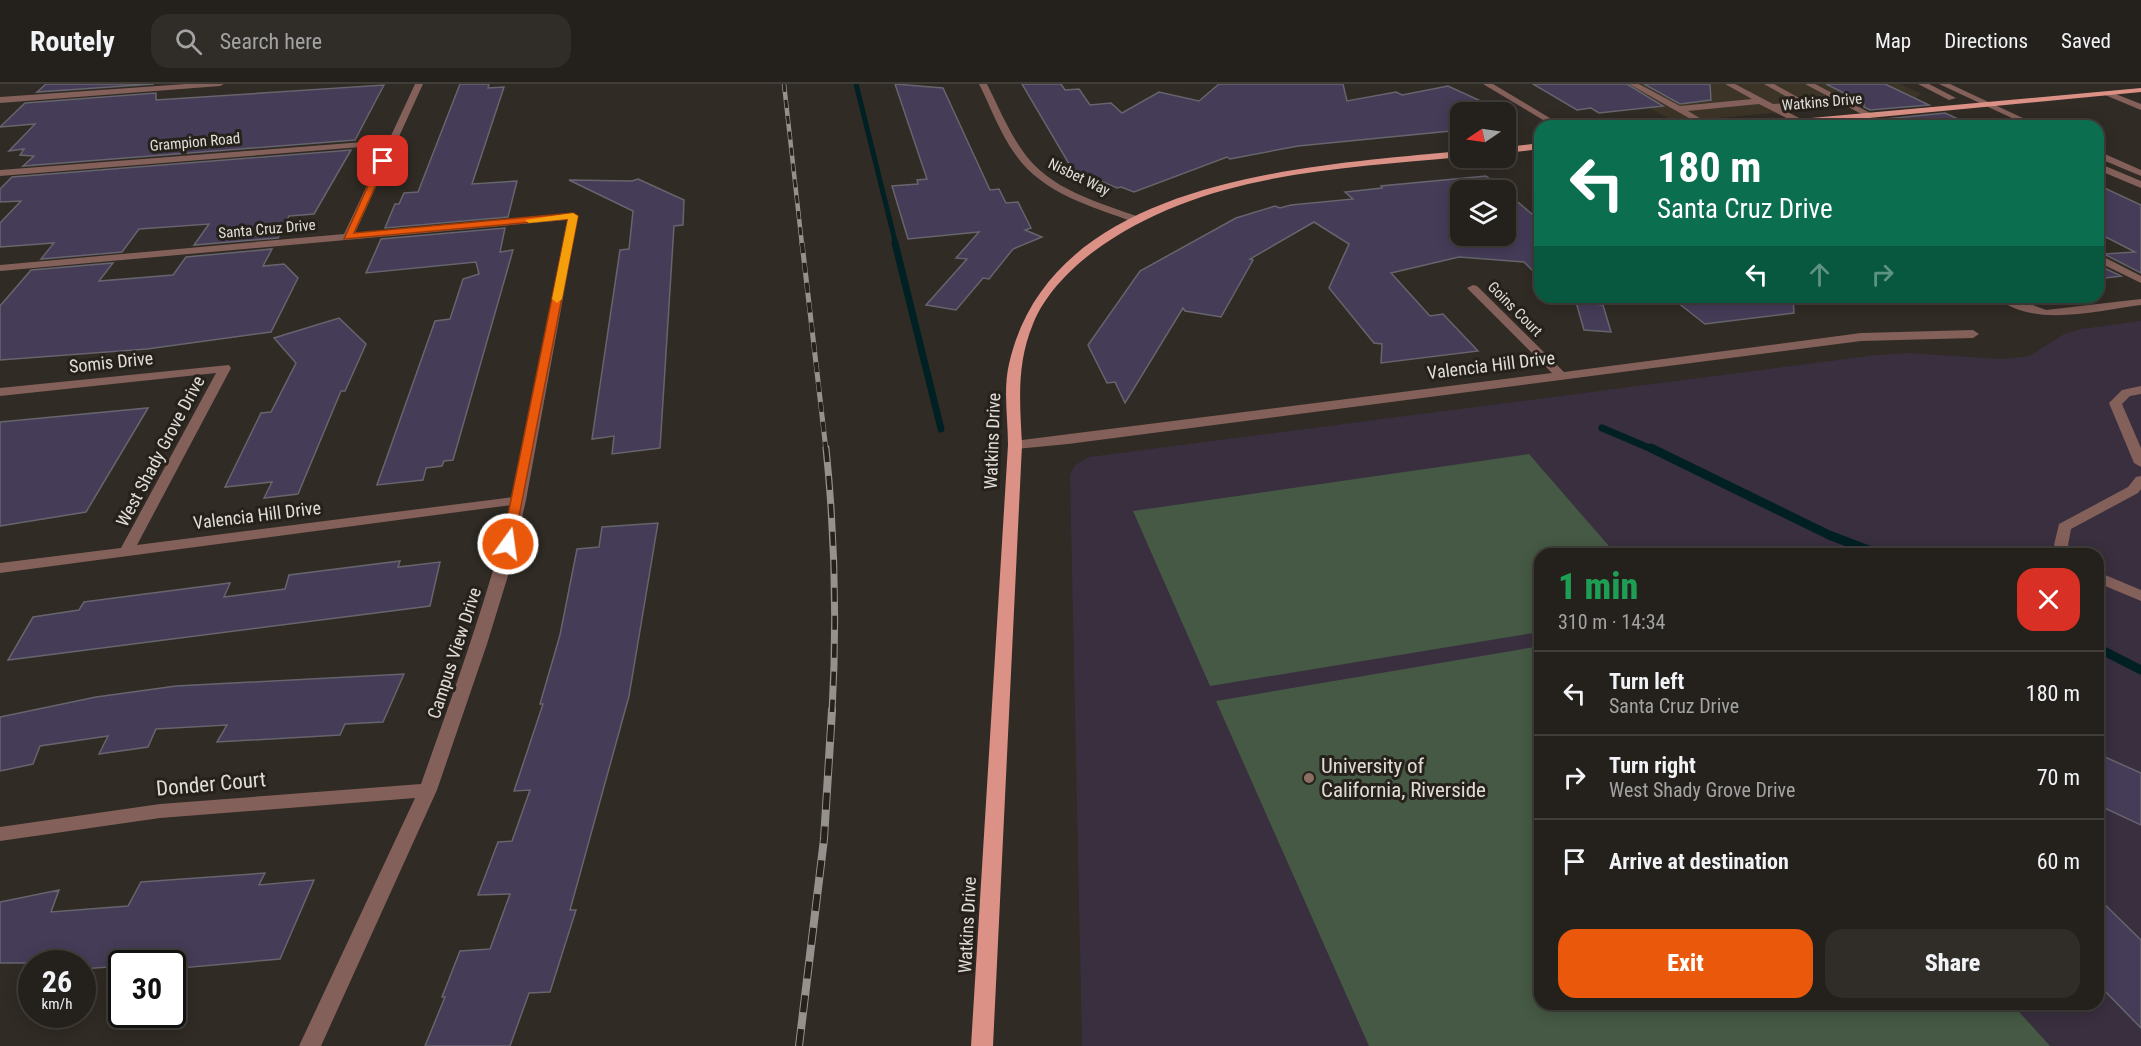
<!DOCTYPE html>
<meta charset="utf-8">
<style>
body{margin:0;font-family:"Roboto Condensed",sans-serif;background:#302d28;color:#f1f3f6;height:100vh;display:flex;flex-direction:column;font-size:22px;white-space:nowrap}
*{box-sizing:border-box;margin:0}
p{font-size:20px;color:#a3a3a3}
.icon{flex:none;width:33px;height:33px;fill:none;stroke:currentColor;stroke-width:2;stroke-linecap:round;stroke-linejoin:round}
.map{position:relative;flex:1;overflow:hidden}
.drawer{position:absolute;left:1534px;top:464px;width:570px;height:462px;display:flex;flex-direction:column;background:#24201b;border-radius:18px;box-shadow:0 3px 15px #0003,0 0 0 2px #413e3a}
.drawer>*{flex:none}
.hud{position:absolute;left:1534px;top:36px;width:570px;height:183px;border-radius:18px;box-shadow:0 3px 15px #0003,0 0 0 2px #413e3a;background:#0b6e4f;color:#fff;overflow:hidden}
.needle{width:39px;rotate:257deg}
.controls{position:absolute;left:1450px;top:18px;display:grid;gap:12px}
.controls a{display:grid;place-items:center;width:66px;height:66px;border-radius:12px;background:#24201b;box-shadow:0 3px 15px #0003,0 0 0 2px #413e3a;font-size:30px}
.speed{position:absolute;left:18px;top:866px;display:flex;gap:12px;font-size:30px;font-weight:700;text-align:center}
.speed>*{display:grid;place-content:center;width:78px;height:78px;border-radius:50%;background:#24201b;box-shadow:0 3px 15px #0003,0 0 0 2px #413e3a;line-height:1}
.speed small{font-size:15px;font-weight:400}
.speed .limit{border:3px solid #111;border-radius:9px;background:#fff;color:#111}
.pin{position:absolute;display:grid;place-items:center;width:51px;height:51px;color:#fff;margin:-26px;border-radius:12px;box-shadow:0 3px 9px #0006}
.me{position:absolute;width:66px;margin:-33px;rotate:14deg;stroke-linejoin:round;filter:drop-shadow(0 0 4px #0008)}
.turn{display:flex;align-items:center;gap:21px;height:126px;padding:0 24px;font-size:27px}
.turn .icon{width:78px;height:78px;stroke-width:2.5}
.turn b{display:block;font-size:42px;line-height:51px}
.lanes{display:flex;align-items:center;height:57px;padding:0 24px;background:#0003;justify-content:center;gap:30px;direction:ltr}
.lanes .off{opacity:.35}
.round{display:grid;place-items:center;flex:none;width:63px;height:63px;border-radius:18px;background:#302d28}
.overview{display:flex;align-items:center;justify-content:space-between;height:102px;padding:0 24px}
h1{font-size:36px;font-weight:800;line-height:45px;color:#1e9e55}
.cta{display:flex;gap:12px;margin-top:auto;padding:12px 24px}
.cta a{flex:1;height:69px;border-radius:18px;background:#ea580c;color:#fff;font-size:24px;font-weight:800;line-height:69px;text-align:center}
.cta a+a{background:#302d28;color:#f1f3f6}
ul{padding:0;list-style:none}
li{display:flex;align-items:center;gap:18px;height:84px;padding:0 24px;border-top:2px solid #413e3a}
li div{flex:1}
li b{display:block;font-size:22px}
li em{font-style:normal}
header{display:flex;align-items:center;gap:36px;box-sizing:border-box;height:84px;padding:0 30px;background:#24201b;border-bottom:2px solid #413e3a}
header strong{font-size:28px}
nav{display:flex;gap:33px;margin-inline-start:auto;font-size:21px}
.search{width:420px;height:54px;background:#302d28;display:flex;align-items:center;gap:15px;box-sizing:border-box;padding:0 21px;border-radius:18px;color:#a3a3a3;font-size:22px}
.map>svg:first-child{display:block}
</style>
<header>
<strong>Routely</strong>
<div class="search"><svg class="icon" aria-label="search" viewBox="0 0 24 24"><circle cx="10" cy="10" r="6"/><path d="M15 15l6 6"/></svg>Search here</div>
<nav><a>Map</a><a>Directions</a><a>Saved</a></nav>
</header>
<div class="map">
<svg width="2141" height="962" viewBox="0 0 2141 962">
<rect width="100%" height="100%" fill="#302b24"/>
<path fill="#3c3427" d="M1605,0H1900L1922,10L1912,16L1675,38Z"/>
<path fill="#392f3f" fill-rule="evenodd" d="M2141,237V962H1082L1070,391L1075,381L1089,373L1877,271L1908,269L2003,275L2030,272L2064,250L2081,245ZM1540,470H2098V920H1540Z"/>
<path fill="#455944" d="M1529,370L1615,469L1540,470V548L1210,602L1133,427Z
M1540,562V920H2012L2050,962H1369L1216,617Z"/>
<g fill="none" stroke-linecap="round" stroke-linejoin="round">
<path stroke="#002024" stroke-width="5" d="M856,0L896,161"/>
<path stroke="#002024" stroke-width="7" d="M895,159L941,345
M1602,344L1654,366"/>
<path stroke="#002024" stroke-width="9" d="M1651,364L1829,451L1879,470
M2098,564L2141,586"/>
</g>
<path fill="#453c58" stroke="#67646d" stroke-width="1.5" d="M46,0H154L37,8Z
M460,0H489L488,4L504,3L472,100L517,97L508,133L385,144L395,120H399L404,109L418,108Z
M895,0L943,4L990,106L999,105L1006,119L1018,118L1031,144L1025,146L1042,153L1013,165L989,195L983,194L956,226L926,221L967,175L956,174L979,148L908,155L892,102L918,100L917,96L927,95Z
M1022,0H1061L1065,6L1079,5L1090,21L1111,19L1122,29L1159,8L1199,17L1219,0H1343L1347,17L1396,8L1402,11L1448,2L1485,19L1498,28H1461V46L1298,62L1230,75L1227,73L1134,108L1121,103L1117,104L1072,85Z
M1533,0H1627L1663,22L1599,29L1591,24L1577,26Z
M1644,0H1710L1711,16L1680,20Z
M1826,0H1885L1929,21L1870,26L1864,23V19Z
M384,1L355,56L23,82L34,72L20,71L24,65L9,67L35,40L0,43L25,19L156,9V16Z
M1945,29L1973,42H1865V37Z
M351,66L314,130L289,132L278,154L194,161L209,140L139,145L122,168L41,175L54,159L0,163V139L21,117L0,118V105L12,93Z
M1486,92L1504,106H1461V152H1506V108L1540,137V194L1524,178L1459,173L1391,189L1430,232L1443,230L1478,267L1381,279L1382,260L1374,259L1329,204L1349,160L1314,138L1250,175L1253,176L1221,233L1185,227L1183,224L1125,319L1115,298L1107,299L1088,261L1140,187L1236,134L1275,122L1280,124L1291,121L1353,115L1345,108L1382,104L1381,102Z
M638,95L684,116L683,141L674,142L660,364L612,370L614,352L592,355L620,166L629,165L633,127L569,96L632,97Z
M2098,101L2141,121V189L2104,170L2135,168L2098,149Z
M505,144L500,168L513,166L453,376L444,377L442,382L426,384L423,396L377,401L435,237L450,235L463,195L479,190L476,178L366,189L381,155Z
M272,165L263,182L284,180L298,194L271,248L147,265L0,276V222L31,186L113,179L99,197L173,191L186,173Z
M2098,181L2121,192L2098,195Z
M1719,213H1793L1794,229L1705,240L1677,218Z
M1576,218L1603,221L1611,248L1584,246Z
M339,234L366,260L345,307H341L298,410L264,414L272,398L225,403L261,329L271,328L296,279L274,254Z
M148,324L86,428L0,442V338Z
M658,439L629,612L570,826H576L550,908L529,909L510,962H425L445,913H442L460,867L490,865L510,810L478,811L498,758L512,757L530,706L514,707L543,620H540L560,551L577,465L599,463L602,443Z
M400,477L398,483L440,478L430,522L8,576L33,533L79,526L84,518L230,499L224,513L285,505L289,491Z
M404,590L383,638L345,640L340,651L217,658L227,641L156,645L148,663L99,670L108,652L40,662L33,680L0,687V633L96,613L176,602Z
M2098,670L2141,689V741L2098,721Z
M265,789L259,801L314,796L280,875L181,884L183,879H122V882L82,885V879H0V818L59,806L51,828L128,822L141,798Z
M2098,814L2141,856V944L2098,900Z"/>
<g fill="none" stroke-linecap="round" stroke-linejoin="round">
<path fill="#84605a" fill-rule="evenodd" d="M186,0H224L220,2L0,19V13Z
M415,0H423L355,149L573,129L578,132L526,416L511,482L487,560L437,706L321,962H299L415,714L160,734L0,757V743L160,720L421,700C454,607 487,516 511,421L0,489V479L121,464L216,289L0,312V304L229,281L231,284L137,461L513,413L567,136L0,187V181L344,150L386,61L0,92V86L389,56Z
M979,0H987C998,22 1008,46 1022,66C1049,106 1098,118 1142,134V138H1134C1091,122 1043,110 1015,70C1000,49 991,24 979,0Z
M1483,0H1493L1563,42H1553Z
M1629,0H1639L1680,22L1752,15L1725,0H1735L1773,20L1796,18L1764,0H1774L1810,20L1782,25L1803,36V40L1800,41L1759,20L1688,27L1713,42H1703Z
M1805,0H1815L1876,32L1869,34Z
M1918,0H1929L1956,14L1949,16Z
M1939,0H1950L2040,42H2029Z
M2108,7L2141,20V26L2105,11L2104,9Z
M1834,32L1850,40L1851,42C1843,42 1836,42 1830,35Z
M2098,67L2141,86V92L2098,74Z
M2098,79L2141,97V104L2098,86Z
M2098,170L2141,192V199L2098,178Z
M1473,201L1477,202L1564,288L1861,249L1973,246L1979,250L1973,254L1861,257L1068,360L1015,365L1008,361L1015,357L1552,289L1467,204Z
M1997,213H2012L2046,226L2141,215V221C2099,226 2031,245 1997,213Z
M2141,302V310L2130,312L2122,320L2141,364V383L2134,379L2109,319L2122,306Z
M2141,392V405L2138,409L2071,445L2068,461L2075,470H2060L2054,461L2059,440L2128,403L2136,393Z
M2098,488L2141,506V517L2098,499Z"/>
<path fill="#db9186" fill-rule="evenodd" d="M2141,4V8L1785,42H1753L1757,39Z
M1540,59V65L1506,69V63Z
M1461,67V73C1335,85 1199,89 1093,168C1069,186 1044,212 1033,240C1016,281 1020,319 1022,361L993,962H971L1008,361C1008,334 1003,306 1009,280C1051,93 1309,82 1461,67Z"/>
<defs>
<path id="rail-far3" d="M784,0L802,161"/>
<path id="rail-far2" d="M802,159L826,366"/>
<path id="rail-far1" d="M826,364C835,452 837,540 832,628"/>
<path id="rail" d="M799,962L824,755L832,626"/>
</defs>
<use href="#rail-far3" stroke="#95918c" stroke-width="4.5"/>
<use href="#rail-far2" stroke="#95918c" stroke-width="5"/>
<use href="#rail-far1" stroke="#95918c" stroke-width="7"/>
<use href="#rail" stroke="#95918c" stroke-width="8"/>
<use href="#rail-far3" stroke="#26221b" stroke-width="3" stroke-dasharray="8" stroke-linecap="butt"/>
<use href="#rail-far2" stroke="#26221b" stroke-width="4" stroke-dasharray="10" stroke-linecap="butt"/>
<use href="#rail-far1" stroke="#26221b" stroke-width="4.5" stroke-dasharray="14" stroke-linecap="butt"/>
<use href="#rail" stroke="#26221b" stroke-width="6" stroke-dasharray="17" stroke-linecap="butt"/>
</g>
<path fill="#ea580c" stroke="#983908" stroke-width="1.5" d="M380,75L387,77L354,149L573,129L578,132L513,463L508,464L502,460L568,135L344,155Z"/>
<path fill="#f59e0b" d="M573,129L578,132L562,215L557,219L552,215L568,135L529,139L525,136Z"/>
<circle fill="#8d6e63" stroke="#26221b" stroke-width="2" cx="1309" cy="694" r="6"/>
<g text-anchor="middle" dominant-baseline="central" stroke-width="6" stroke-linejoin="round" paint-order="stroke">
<g font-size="15" fill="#e0ddd8" stroke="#26221b">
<text transform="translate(1822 18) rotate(-5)">Watkins Drive</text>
<text transform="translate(195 58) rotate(-5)">Grampion Road</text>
<text transform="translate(1079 93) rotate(26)">Nisbet Way</text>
<text transform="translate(267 145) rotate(-5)">Santa Cruz Drive</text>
<text transform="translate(1515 225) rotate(45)">Goins Court</text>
</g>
<g font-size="18" fill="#e0ddd8" stroke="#26221b">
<text transform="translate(111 278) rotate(-6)">Somis Drive</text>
<text transform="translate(1491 281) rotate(-7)">Valencia Hill Drive</text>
<text transform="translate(992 357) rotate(-88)">Watkins Drive</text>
<text transform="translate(160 367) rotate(-62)">West Shady Grove Drive</text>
<text transform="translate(257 431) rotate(-7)">Valencia Hill Drive</text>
<text transform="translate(454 569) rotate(-72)">Campus View Drive</text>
<text transform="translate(967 841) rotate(-87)">Watkins Drive</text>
</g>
<g font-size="21" fill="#e0ddd8" stroke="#26221b" text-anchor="start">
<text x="1321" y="682">University of<tspan x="1321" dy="24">California, Riverside</tspan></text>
</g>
<g font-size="21" fill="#e0ddd8" stroke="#26221b">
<text transform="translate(211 700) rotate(-5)">Donder Court</text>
</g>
</g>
</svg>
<div class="controls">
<a><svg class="needle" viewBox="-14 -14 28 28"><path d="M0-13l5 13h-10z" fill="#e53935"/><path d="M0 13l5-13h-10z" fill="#a3a3a3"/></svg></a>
<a><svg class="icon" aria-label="layers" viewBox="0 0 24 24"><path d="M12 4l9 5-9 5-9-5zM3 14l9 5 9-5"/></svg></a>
</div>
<div class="speed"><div>26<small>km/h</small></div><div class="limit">30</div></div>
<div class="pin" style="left:383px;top:77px;background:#d93025"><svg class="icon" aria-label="arrive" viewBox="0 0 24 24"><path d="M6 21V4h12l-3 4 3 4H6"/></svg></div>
<svg class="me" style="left:508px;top:460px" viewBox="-20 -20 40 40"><circle r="17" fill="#ea580c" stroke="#fff" stroke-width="3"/><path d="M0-11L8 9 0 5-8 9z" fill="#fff"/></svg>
<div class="hud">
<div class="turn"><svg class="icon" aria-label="left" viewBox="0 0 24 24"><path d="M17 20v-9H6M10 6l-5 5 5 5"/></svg><div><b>180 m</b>Santa Cruz Drive</div></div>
<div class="lanes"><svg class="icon" aria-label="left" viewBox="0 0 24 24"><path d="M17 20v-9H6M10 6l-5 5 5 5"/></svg><svg class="icon off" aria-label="ahead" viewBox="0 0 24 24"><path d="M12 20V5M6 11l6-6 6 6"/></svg><svg class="icon off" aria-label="right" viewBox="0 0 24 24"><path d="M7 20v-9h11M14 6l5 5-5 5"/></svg></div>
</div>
<section class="drawer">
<div class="overview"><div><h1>1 min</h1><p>310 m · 14:34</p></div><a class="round" style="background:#d93025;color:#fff"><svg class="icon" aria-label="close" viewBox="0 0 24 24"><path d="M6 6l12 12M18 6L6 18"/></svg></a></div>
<ul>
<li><svg class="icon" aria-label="left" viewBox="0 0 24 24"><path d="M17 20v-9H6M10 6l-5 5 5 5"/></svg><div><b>Turn left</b><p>Santa Cruz Drive</p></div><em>180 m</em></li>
<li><svg class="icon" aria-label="right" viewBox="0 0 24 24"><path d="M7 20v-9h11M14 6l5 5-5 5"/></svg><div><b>Turn right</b><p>West Shady Grove Drive</p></div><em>70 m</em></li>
<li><svg class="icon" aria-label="arrive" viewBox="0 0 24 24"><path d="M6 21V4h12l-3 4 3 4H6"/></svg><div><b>Arrive at destination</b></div><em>60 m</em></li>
</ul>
<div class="cta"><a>Exit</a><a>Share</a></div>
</section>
</div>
